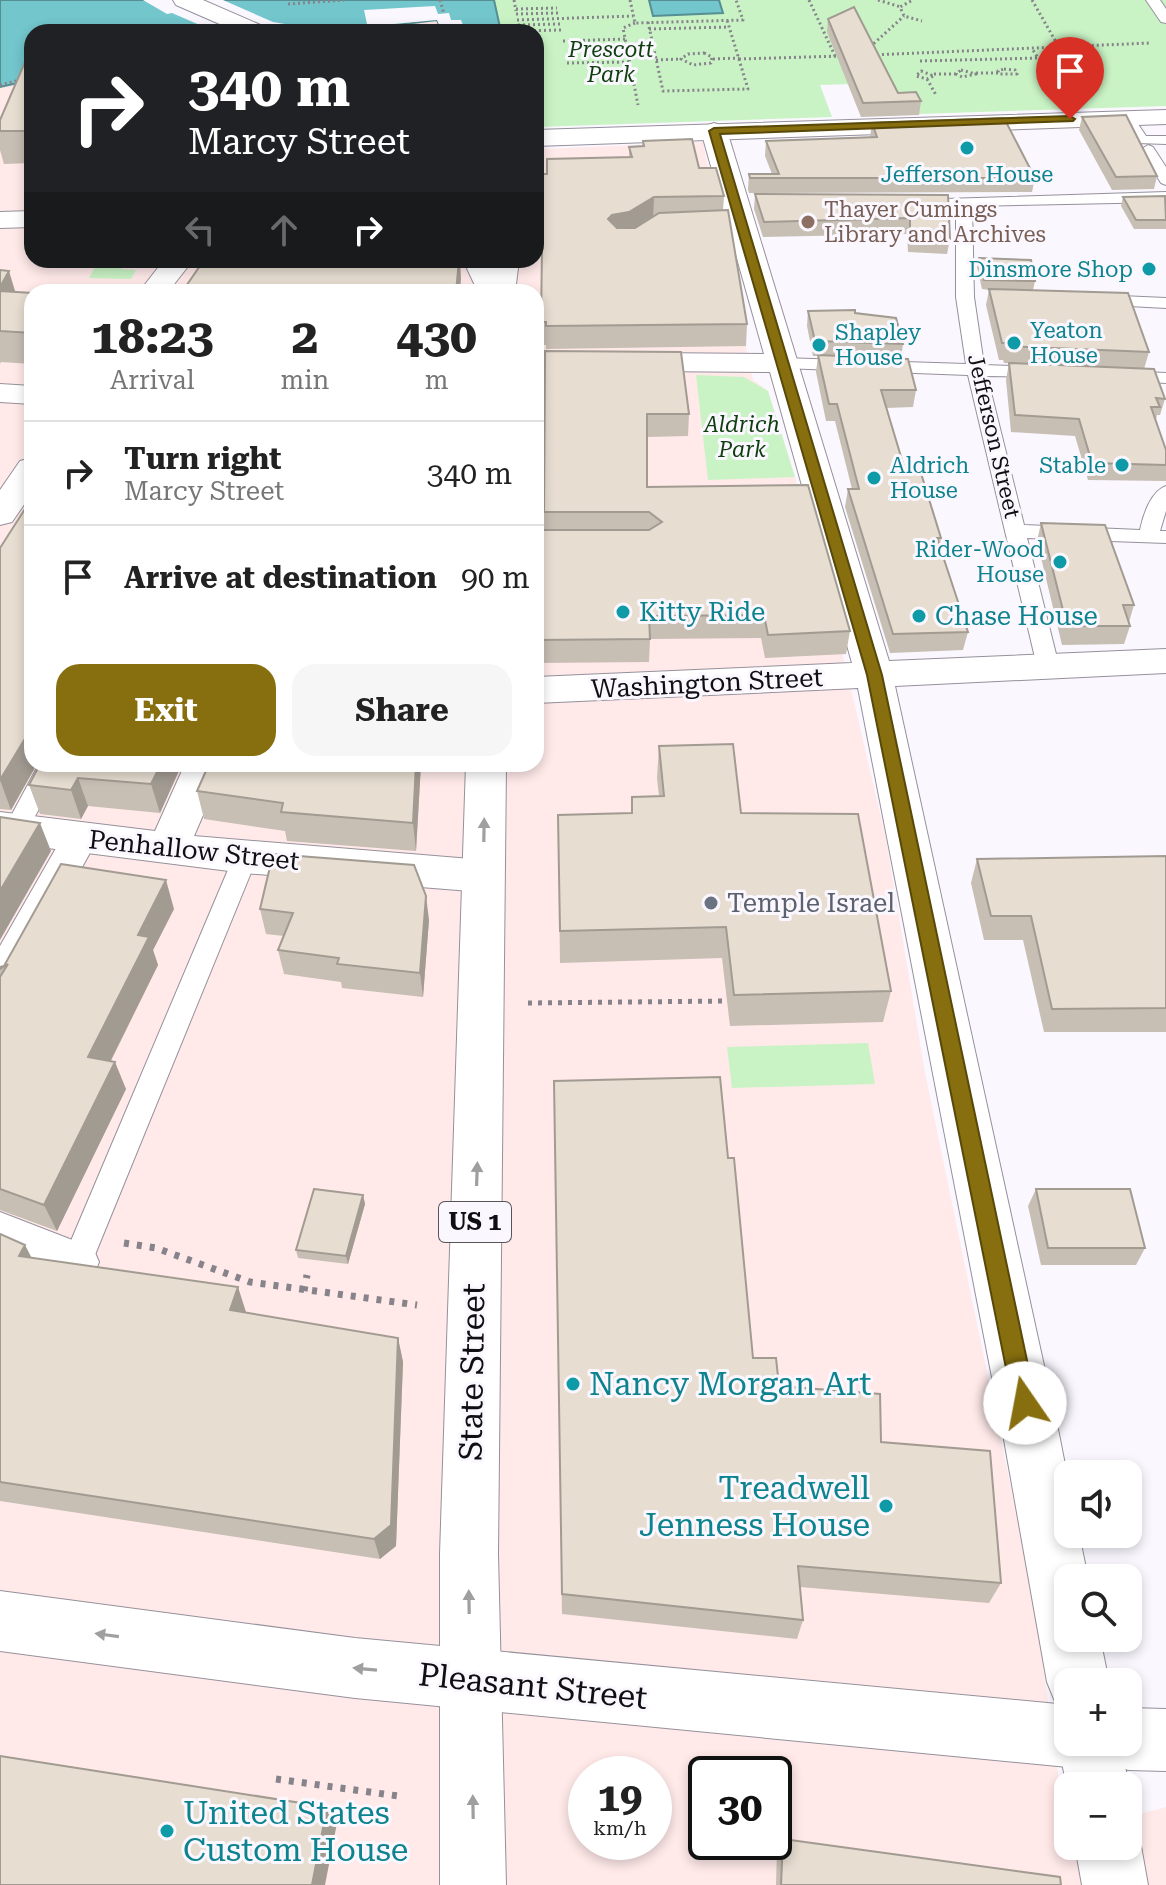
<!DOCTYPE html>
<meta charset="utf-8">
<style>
body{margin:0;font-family:"Roboto Serif",serif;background:#f6f6f6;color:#222;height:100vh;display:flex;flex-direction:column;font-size:30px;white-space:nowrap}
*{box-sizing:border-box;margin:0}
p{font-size:26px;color:#767676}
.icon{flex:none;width:44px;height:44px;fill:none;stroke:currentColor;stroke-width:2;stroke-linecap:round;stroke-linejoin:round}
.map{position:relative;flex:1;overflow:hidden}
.drawer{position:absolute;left:24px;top:284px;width:520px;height:488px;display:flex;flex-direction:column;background:#fff;border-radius:24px;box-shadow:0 4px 12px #0003}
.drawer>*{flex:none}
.top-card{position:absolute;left:24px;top:24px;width:520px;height:244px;border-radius:24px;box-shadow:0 4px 12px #0003;background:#202124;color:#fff;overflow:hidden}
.buttons{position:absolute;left:1054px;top:1460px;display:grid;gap:16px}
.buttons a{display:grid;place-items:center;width:88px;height:88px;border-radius:16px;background:#fff;box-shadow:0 4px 12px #0003;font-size:40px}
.speed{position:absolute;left:568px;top:1756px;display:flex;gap:16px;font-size:40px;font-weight:700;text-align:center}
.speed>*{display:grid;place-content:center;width:104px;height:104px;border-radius:50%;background:#fff;box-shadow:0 4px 12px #0003;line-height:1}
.speed small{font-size:20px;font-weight:400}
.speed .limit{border:4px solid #111;border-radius:12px;background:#fff;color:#111}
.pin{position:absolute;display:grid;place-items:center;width:68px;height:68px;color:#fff;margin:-82px -34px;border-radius:50% 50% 50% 0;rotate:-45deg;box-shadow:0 0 8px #0007}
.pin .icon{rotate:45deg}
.me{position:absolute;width:88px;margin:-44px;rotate:348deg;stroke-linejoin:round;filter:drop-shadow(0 0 6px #0008)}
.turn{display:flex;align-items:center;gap:28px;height:168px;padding:0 32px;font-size:36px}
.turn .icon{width:104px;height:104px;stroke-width:2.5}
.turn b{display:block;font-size:56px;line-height:68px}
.lanes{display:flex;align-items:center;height:76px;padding:0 32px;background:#0003;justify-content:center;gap:40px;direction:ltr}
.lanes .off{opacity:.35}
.eta{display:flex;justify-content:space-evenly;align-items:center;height:136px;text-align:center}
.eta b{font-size:48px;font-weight:700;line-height:56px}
.primary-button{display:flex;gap:16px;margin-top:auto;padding:16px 32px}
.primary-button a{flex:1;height:92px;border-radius:24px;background:#876e0e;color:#fff;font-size:32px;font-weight:700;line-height:92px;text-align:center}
.primary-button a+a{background:#f6f6f6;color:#222}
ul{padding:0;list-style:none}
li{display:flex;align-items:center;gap:24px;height:104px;padding:0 32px;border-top:2px solid #e0e0e0}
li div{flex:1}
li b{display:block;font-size:30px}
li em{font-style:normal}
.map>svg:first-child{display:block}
</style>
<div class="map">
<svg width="1166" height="1885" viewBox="0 0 1166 1885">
<rect width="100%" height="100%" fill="#faf7ff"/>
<path fill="#ffe9e9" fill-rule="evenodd" d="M437,20L442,32H339L371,26Z
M32,80V260H536V137L545,149L703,142L753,380L768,391L795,477L848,676L886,839L925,1073L1033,1594L1068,1846H1128V1817L1166,1807V1885H0V87ZM32,292H536V764H32ZM586,1774H654V1842H586ZM706,1774H774V1842H706Z"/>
<path fill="#c9f3c5" d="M494,0H649L654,16L723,13L719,0H1166V106L918,114L897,106L887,83L820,85L832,117L537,127L536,32H501Z
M99,260H127L121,269L136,270L131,279L89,278Z
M696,375L744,377L768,391L795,477L708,480Z
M868,1043L875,1084L732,1088L727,1047Z"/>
<path fill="#72c6cc" stroke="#558f94" stroke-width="2" d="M0,0H494L501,32H442L437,20L339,32H32V80L0,87Z
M649,0H719L723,13L653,16Z"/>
<path fill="#faf7ff" d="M143,0H223L273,22L285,24L282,26L295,32H216L172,13L167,14Z
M435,6L438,14L449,13L451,20H461L463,25L472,24L473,32H442L437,20L371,26V30L354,32L359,30L355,28L367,24L364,10Z"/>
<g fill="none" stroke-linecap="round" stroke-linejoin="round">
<defs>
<path id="service" d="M1146,0H1160L1166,9V23L1161,22Z
M1127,114L1132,115L1146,136H1166V144L1137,143L1120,118Z
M1148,145L1153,147L1166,167V185L1161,183L1140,150Z
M1166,192V202L972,206L974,297L984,365L1042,367L1051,372L1042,377L987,376L1024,525L1140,530C1143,515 1151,491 1166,486V511L1160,531H1166V543L1027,538L1059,666L1056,671H1040L1037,666L968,375L782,368L773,363L782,358L966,364L956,297V207L944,205V199Z
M1098,295L1166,298V308L1092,304L1089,300L1092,296Z
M1121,371L1166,373V383L1115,380L1112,376L1115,372Z
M39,764H63L25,835L16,838L7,835L4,829Z
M245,849L254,852L257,858L92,1262L88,1272L77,1276L66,1272L62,1262L233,858L236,852Z"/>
<path id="pedestrian" d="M80,825L93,829L98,838L14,992L0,996V946L67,829Z
M0,1212L93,1248L99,1262L93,1276L77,1282L0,1251Z"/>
<path id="minor" d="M714,123L723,126L727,131L889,661L1166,649V673L895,686L1059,1434L1068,1480V1534H1079L1088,1578H1068V1638H1100L1109,1682H1068V1708L1056,1704L1047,1682L1003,1434L858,688L536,703V677L852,663L770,372L536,370V352L764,354L701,131L705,126Z
M32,211V227L0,228V212Z
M0,384L32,386V404L0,402Z
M185,764H225L194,836L483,860L498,865L504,876L498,887L483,892L245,873L0,842V812L155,831Z
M1068,1719V1742H1120L1129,1786L1128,1788L1068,1786V1793L1058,1742Z
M1128,1822L1141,1846L1148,1885H1082L1075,1846H1128Z"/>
<path id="tertiary" d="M1166,110V124L536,146V130Z
M491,260H519L515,292H487Z"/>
<path id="secondary" d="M0,1591L355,1638L1068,1705V1742H1097L1090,1758L1068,1767L355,1698L0,1651Z
M1128,1708L1166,1709V1771L1128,1770L1106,1761L1098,1742H1128Z"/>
<path id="primary" d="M173,0H203L265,27L268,32H238L176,5Z
M164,260H193L168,292H139Z
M463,260H491L506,292H478Z
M32,458V493L12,522L0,525V490L20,461Z
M466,764H506L498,1554L506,1885H440V1554Z"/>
</defs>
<use href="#service" stroke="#96909c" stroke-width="2"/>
<use href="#pedestrian" stroke="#96909c" stroke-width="2"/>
<use href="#minor" stroke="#96909c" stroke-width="2"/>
<use href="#tertiary" stroke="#96909c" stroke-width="2"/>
<use href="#secondary" stroke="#96909c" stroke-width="2"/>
<use href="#primary" stroke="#96909c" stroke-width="2"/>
<path stroke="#86848a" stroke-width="3" stroke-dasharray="2 3" stroke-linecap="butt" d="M440,0L444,14
M514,0L516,11
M630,0L635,23L743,20L736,0
M809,0L835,56
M878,0L901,7
M1032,0L1084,91
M911,1L900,7L904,16L922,21
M288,4L344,0
M516,9L557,8
M516,14L558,13
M517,20L633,16
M648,22L663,91L748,89L727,20
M635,23L623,28L638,105
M518,25L560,24
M649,29L729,27
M519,31L561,30
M563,41L625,39
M870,47L904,16
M704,53L712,57L711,63L693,65L681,59L688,54Z
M872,55L1150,43
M713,59L739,58
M739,59L842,56
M656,60L681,59
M920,61L1038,58L1033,50
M567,63L630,62
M1004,69L1015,70L1017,74H999L998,71Z
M961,70L976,74L962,77L956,74Z
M921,71L934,76L927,79L916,76Z
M976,73H998
M934,74H956
M927,79L936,95
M0,85L32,77"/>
<path stroke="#86848a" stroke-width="5" stroke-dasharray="4 6" stroke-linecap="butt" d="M528,1003L727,1001"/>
<path stroke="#86848a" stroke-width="7" stroke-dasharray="5 8" stroke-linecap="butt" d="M124,1243L156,1248L250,1282L417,1305
M304,1291L307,1275
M276,1779L398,1796"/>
<use href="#service" fill="#fff" fill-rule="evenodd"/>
<use href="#pedestrian" fill="#fff" fill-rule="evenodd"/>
<use href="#minor" fill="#fff" fill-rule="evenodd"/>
<use href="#tertiary" fill="#fff" fill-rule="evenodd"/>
<use href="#secondary" fill="#fff" fill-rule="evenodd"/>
<use href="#primary" fill="#fff" fill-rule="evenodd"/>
</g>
<path fill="#c7beb4" d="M828,19L898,93L921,101L919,115L861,117L827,32Z
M32,55V163L4,164L0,150V120Z
M1082,117L1157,176L1154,189L1112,190L1079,130Z
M872,123L1035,178L1032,192L749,193L748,189L749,174H772L765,156L766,141L870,137Z
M643,141L699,168L724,196L723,210L747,324L746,346L546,349V345H542L541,322L547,174L629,157V147H642Z
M755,194L948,195L950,239L947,254L908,252L907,234L763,237L754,209Z
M1123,197H1166V229H1134L1121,206Z
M979,258L1035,281L1033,290L1149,352L1144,369L1165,399L1160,415H1157L1156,420L1166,450V481L1088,480L1075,436L1011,432L1006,380L1009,363L1063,366L1004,363L1003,360H999L986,305L989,290L982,289L977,267Z
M0,270L16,292L32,293V364L1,362L0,364Z
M808,311L855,313L903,344L901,359L916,390L913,407L886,408L905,470L941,538L940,546L968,632L963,650L890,653L845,507L848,489H852L835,421H826L816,372L818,356H813L807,326Z
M545,351L689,414L688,436L647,437V487L850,631L846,654L765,658L761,638L650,639L649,662L536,663V588L544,530Z
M32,498V764H37L11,810L0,809V548Z
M1041,523L1134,605L1129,622L1130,626L1124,644L1062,645L1037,541Z
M659,746L741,813L891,991L883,1022L730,1026L722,958L560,963L558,815L631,813L659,796L657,778Z
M40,764H182L160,813L88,806L81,819L40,814L29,785Z
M209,764H421L416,851L287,841L285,831L204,819L197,791Z
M1166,856V1032H1044L1023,940H984L971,883L977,859Z
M174,909L153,950L158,965L111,1061L126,1089L57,1231L0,1210V967Z
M260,909L429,920L423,997L342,988L341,982L284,974L278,950L284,936L266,934Z
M554,1081L728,1158L753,1358L779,1386L881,1442L1001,1583L989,1603L800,1587L803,1620L797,1639L562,1614Z
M1036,1189L1145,1248L1136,1265H1041L1028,1206Z
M363,1195L365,1204L348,1264L298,1258L296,1250Z
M0,1234L32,1258L246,1312V1313L398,1338L403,1362L396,1546L380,1559L0,1501Z
M783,1839L1061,1885H776L777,1850Z"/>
<path fill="#a29b92" d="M654,197L653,219L629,234L612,237L608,219L612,215Z
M459,260H460L461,279L460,292H456Z
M9,271L18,301L0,299V287Z
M29,732L32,742V764H37L11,810L0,780Z
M161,764H182L160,813L151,784Z
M416,764H421L416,851L413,823Z
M78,778L88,806L81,819L71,790Z
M40,823L51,851L0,940V891Z
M166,880L174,909L153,950L158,965L99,1084L88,1057L138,935Z
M426,896L429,920L423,997L420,973Z
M115,1062L126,1089L57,1231L44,1205Z
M363,1195L365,1204L348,1264L346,1256Z
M25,1245L38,1270L19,1256Z
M238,1287L246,1312L239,1335L230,1310Z
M398,1338L403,1362L396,1546L380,1559L374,1539Z
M327,1807L337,1823L325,1885H312Z"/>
<path fill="#e7ddd1" stroke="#a29b92" stroke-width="2" d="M854,7L898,93L916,92L921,101L863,103L828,19Z
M28,55H32V131H0V120Z
M1126,115L1157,176L1116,177L1082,117Z
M1004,118L1035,178H750L749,174H779L766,141L877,137L872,123Z
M692,139L699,168H716L724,196L654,197L629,212L612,215L608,219L617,228H635L659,213L728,210L747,324L546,326V322H541L543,174H547V159L632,157L629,147L644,146L643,141Z
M755,194L948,195L950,239L910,236V218L764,222Z
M1165,196L1166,220H1136L1123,197Z
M979,258L1031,260L1035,281L984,280Z
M204,260H459L456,292H182Z
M0,270L9,271L0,287Z
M989,289L1128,293L1149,352L1007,346V343H1002Z
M0,291L32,293V333L0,331Z
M855,310V313L896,318L903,344L815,341L808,311Z
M545,351L681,352L689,414H647V487L808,485L850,631L768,635L764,615L649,616L650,639L536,640L537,530H649L662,522L649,512H544Z
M818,355L908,359L916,390H881L905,470H920L941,538H937L968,632L893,634L848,489H859L837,404H829Z
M1009,363L1154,369L1165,399L1156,398L1160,407H1151L1166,450V465L1092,463L1079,419L1015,415Z
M32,498V732H29L0,780V548Z
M1041,523L1105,525L1134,605H1123L1130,626H1067Z
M733,744L741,813L858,814L891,991L734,995L726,927L560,931L558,815L632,813V797L664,796L659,746Z
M40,764H161L151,784L78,778L71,790L29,785Z
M209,764H416L413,823L281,812L283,803L197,791Z
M0,817L40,823L0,891Z
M273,854L414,865L426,896L420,973L337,964L339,958L278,950L293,913L260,909Z
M1166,856V1008L1052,1009L1031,916H991L977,859Z
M61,864L166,880L138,935L149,937L88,1057L115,1062L44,1205L0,1189V977L8,964L0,969V967L4,966Z
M720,1077L728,1158H734L753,1358H776L779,1386L880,1394L881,1442L990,1451L1001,1583L798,1566L803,1620L562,1594L554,1081Z
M314,1189L363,1195L346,1256L296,1250Z
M1036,1189H1130L1145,1248H1048Z
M0,1234L25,1245L19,1256L238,1287L230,1310L398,1338L391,1525L374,1539L0,1482Z
M0,1756L327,1807L312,1885H0Z
M783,1839L1060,1877L1061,1885H781Z"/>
<defs><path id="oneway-solid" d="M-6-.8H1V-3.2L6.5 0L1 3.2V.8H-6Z" transform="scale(2)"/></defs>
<g fill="#9f9fa0">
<use href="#oneway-solid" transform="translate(484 830) rotate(-89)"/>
<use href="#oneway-solid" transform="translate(477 1174) rotate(-88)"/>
<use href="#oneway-solid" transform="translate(469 1602) rotate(-91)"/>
<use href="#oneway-solid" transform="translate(107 1635) rotate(-172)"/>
<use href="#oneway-solid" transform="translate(365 1669) rotate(-175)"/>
<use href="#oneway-solid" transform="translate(473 1807) rotate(-91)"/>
</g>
<path fill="#876e0e" stroke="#584809" stroke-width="2" d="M1070,116L1075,119L1073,121L720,134L882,675L1036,1403L1033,1411L1025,1414L1017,1411L1013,1403L867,675L709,131L714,128Z"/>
<g fill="#0f9aa8" stroke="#faf7ff" stroke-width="3">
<circle cx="967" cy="148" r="8"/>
<circle cx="1149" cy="269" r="8"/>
<circle cx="1014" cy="343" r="8"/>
<circle cx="819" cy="345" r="8"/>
<circle cx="1122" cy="465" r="8"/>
<circle cx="874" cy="478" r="8"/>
<circle cx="1060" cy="562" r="8"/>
<circle cx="623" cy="612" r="8"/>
<circle cx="919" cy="616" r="8"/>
<circle cx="573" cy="1384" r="8"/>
<circle cx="886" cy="1506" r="8"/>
<circle cx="167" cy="1831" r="8"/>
</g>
<circle fill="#8d6e63" stroke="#faf7ff" stroke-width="3" cx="808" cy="222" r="8"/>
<circle fill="#6b7280" stroke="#faf7ff" stroke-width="3" cx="711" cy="903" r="8"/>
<g text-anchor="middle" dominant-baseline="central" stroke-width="6" stroke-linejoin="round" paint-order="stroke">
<g font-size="22" font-style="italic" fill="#0f3e0f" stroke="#faf7ff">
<text x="611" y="49">Prescott<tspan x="611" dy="25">Park</tspan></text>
<text x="742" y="424">Aldrich<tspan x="742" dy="25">Park</tspan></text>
</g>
<g font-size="22" fill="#0d838f" stroke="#faf7ff" text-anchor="end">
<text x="967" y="174" text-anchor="middle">Jefferson House</text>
<text x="1133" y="269">Dinsmore Shop</text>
<text x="1030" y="330" text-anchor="start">Yeaton<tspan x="1030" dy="25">House</tspan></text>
<text x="835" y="332" text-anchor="start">Shapley<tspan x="835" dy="25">House</tspan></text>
<text x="890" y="465" text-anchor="start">Aldrich<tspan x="890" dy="25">House</tspan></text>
<text x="1106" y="465">Stable</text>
<text x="1044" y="549">Rider-Wood<tspan x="1044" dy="25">House</tspan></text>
</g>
<g font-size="22" fill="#785e54" stroke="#faf7ff" text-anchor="start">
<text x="824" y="209">Thayer Cumings<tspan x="824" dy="25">Library and Archives</tspan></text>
</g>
<g font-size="22" fill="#100e12" stroke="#faf7ff">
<text transform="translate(994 436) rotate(77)">Jefferson Street</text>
</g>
<rect fill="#faf7ff" stroke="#565459" stroke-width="2" x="439" y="1202" width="72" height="40" rx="6"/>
<g font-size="24" font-weight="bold" fill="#100e12">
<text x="475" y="1222">US 1</text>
</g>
<g font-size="26" fill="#0d838f" stroke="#faf7ff" text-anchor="start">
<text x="639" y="612">Kitty Ride</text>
<text x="935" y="616">Chase House</text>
</g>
<g font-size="26" fill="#100e12" stroke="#faf7ff">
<text transform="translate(707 683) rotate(-3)">Washington Street</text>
<text transform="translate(194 850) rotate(6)">Penhallow Street</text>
</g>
<g font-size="26" fill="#5b616d" stroke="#faf7ff" text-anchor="start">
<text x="727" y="903">Temple Israel</text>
</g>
<g font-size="32" fill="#100e12" stroke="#faf7ff">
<text transform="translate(472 1372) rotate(-89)">State Street</text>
<text transform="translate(533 1686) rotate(6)">Pleasant Street</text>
</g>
<g font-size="32" fill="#0d838f" stroke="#faf7ff" text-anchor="start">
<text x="589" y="1384">Nancy Morgan Art</text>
<text x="870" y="1488" text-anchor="end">Treadwell<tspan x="870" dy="37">Jenness House</tspan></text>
<text x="183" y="1813">United States<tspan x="183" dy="37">Custom House</tspan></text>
</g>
</g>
</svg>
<div class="buttons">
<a><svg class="icon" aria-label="sound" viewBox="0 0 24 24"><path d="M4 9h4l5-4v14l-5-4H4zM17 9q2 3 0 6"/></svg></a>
<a><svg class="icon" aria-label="search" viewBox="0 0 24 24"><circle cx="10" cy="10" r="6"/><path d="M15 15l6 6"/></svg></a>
<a>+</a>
<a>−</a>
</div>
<div class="speed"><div>19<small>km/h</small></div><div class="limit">30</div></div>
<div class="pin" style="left:1070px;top:119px;background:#d93025"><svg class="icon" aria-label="arrive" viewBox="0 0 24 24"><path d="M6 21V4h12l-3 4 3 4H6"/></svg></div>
<svg class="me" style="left:1025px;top:1403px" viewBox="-20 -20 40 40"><circle r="19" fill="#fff"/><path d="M0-13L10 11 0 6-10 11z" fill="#876e0e"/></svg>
<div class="top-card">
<div class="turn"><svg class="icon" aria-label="right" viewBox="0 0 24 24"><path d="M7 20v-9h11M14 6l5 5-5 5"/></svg><div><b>340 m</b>Marcy Street</div></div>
<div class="lanes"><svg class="icon off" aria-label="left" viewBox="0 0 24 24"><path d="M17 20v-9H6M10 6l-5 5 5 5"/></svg><svg class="icon off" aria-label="ahead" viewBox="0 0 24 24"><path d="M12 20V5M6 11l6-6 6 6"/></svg><svg class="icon" aria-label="right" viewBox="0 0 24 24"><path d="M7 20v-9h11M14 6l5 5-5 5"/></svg></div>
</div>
<section class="drawer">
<div class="eta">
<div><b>18:23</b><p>Arrival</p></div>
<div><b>2</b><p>min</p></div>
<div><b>430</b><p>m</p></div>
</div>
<ul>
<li><svg class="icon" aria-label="right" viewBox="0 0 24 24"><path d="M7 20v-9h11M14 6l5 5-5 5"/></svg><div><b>Turn right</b><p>Marcy Street</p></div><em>340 m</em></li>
<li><svg class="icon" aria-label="arrive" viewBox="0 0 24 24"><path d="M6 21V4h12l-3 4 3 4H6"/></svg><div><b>Arrive at destination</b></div><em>90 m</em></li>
</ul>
<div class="primary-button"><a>Exit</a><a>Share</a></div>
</section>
</div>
